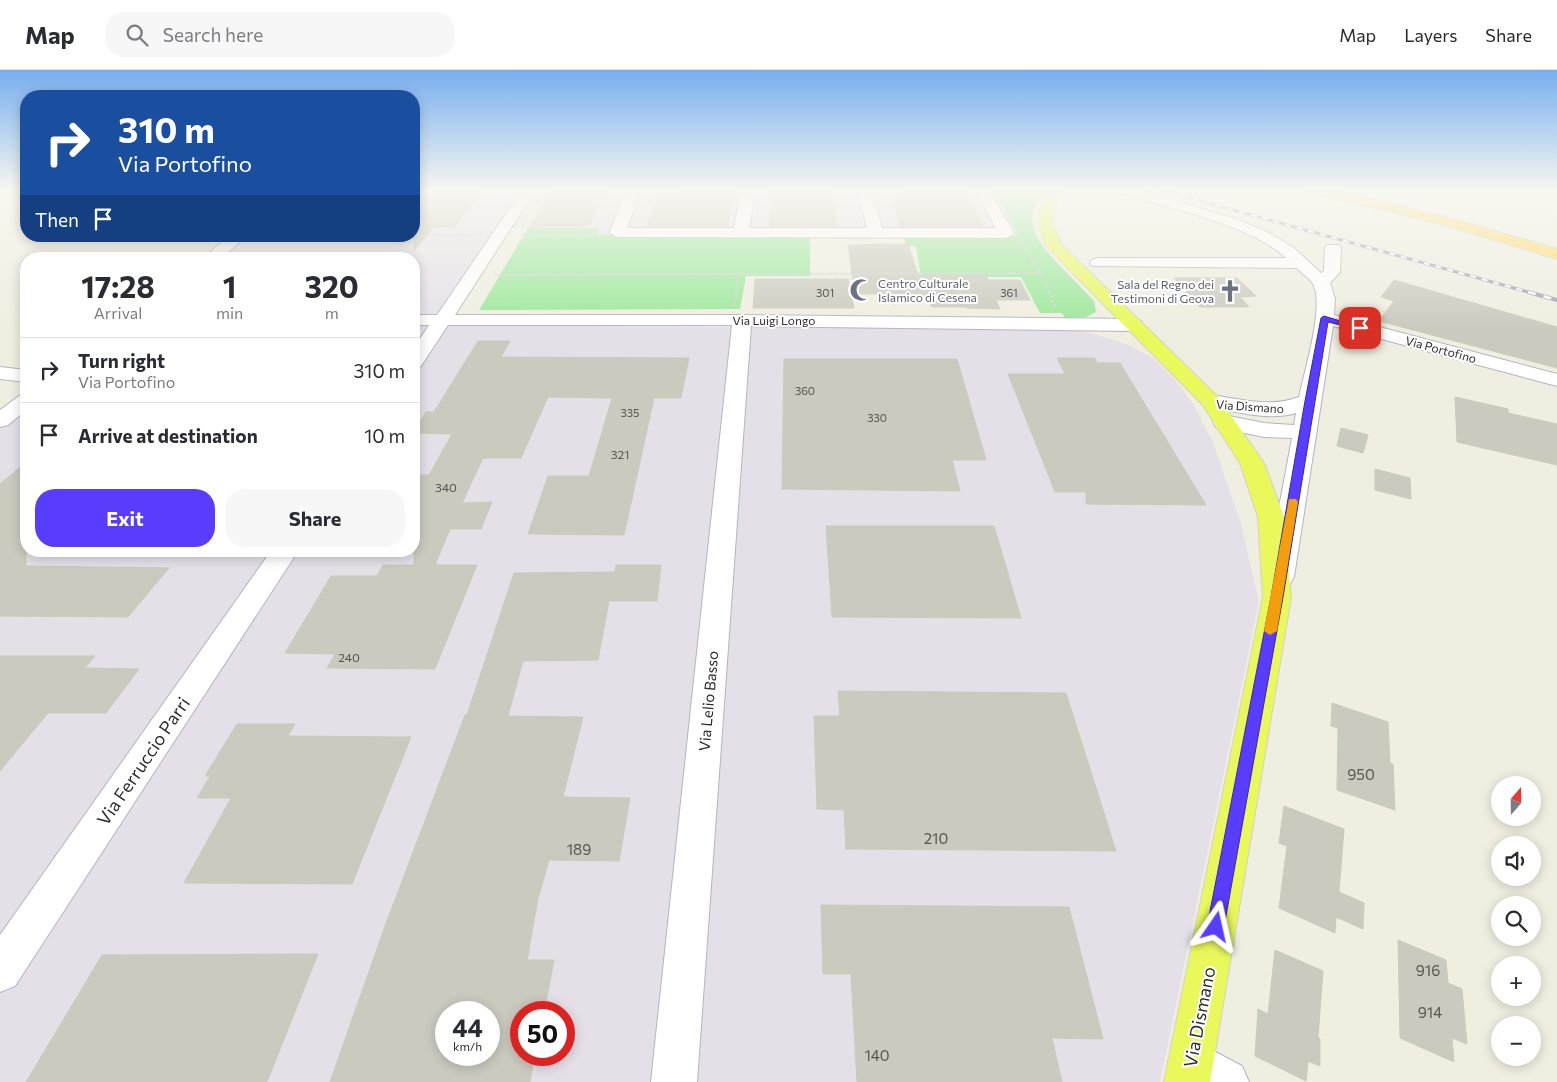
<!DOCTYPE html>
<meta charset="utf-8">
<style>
body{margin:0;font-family:Commissioner,sans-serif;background:#f7f7f7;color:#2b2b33;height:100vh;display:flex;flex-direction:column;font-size:19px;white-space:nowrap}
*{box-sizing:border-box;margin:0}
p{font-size:16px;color:#7c7c81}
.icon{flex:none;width:28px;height:28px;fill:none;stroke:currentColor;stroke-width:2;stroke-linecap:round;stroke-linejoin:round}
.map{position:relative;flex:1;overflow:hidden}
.sheet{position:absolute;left:20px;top:182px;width:400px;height:305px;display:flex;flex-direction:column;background:#fff;border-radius:20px;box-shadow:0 2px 12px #0003}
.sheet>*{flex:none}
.guide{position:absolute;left:20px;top:20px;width:400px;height:152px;border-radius:20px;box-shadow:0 2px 12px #0003;background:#1a4fa0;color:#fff;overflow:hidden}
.needle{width:32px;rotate:20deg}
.buttons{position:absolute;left:1491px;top:706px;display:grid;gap:10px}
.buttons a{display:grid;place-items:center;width:50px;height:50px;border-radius:50%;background:#fff;box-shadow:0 2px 12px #0003;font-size:25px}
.speed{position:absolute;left:435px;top:931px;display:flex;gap:10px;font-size:25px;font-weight:700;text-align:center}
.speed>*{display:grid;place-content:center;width:65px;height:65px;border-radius:50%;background:#fff;box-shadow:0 2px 12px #0003;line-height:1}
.speed small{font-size:12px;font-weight:400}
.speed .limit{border:8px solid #d22;background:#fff;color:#111}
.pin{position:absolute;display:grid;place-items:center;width:42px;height:42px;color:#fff;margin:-21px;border-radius:10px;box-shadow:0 2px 8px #0006}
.me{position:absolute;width:55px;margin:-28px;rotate:11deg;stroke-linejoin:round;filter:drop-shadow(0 0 4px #0008)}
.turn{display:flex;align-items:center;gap:18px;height:105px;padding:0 15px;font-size:22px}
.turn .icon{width:65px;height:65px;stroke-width:2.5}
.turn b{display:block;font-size:35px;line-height:42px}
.then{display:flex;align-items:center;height:48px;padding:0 15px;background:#0003;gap:10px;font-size:19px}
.eta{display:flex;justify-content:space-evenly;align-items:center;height:85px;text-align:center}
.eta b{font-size:30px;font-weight:700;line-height:35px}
.button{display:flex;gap:10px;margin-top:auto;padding:10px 15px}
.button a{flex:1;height:58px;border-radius:20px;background:#593dff;color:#fff;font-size:20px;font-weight:700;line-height:58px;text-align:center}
.button a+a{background:#f7f7f7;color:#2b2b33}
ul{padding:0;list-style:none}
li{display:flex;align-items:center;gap:15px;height:65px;padding:0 15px;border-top:1px solid #e1e1e2}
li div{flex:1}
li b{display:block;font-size:19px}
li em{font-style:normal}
header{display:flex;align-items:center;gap:30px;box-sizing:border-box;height:70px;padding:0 25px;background:#fff;border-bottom:1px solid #e1e1e2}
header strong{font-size:24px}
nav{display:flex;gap:28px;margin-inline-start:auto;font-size:18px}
.search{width:350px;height:45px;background:#f7f7f7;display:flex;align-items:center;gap:12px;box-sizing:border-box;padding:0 18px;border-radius:20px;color:#7c7c81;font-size:19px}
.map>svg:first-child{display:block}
</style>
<header>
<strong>Map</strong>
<div class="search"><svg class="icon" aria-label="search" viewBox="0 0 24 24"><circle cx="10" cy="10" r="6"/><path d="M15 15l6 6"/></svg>Search here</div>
<nav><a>Map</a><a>Layers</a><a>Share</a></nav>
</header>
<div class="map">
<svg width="1557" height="1012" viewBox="0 0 1557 1012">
<rect width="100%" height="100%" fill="#efeee0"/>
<path fill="#e5e0e8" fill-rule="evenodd" d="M414,119H994L1019,166L596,165L598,158H498L432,255L1068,259L1094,264L1126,274L1153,288L1177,312L1193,334L1213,372L1241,454L1259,532L1160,1012H0V353L26,333V481H414V189H213L242,166H414ZM446,942H489V985H446ZM521,942H564V985H521Z"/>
<path fill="#9be89a" d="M994,119H1051C1015,147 1038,172 1061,197C1072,208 1083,219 1094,231L1096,242L1086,247L1065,248L1062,243H1040L1021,207H921L916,176H906L903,165L1018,166Z
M528,158H599L597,165L810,166V206H746L740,239L479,240Z"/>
<path fill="#cbcabf" stroke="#cbcbb9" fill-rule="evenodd" d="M429,119H484L454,157H434L414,181V136Z
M606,119L589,156L530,157L553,120Z
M682,119H733L728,156H647L657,129H680Z
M771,119H832L836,156H769Z
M965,119L983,156H900L893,129H908L905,120Z
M885,174H908L918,205H986L988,210H1020L1030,230H996L1000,239L967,238V237H932L929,229H898L897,224H855L848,175Z
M1174,208H1237L1256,226L1240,227L1249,237H1200Z
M755,209H848L854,238H753Z
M1394,210L1557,257V298L1379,251L1394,231L1381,227Z
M478,271H510L501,287L689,288L681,328H654L624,465L528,464L548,406H589L612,328L548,327L521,388H483L462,433L492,432L481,459H450L435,495H477L435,599L327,598L335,584L285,583L331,506H377L383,495H414V405H429L452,364L414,363V361L426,342H434Z
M1057,288H1095L1097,293H1120L1206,435L1086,434V422H1055L1008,304H1065Z
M784,289H957L986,390H952L960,421L782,419Z
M1455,327L1508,339V343L1557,354V395L1457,372Z
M1341,358L1368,365L1363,383L1337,376Z
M26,392V496L169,498L128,547L0,546V414Z
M1375,399L1410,408L1411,429L1375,420Z
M826,456H994L1021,548L832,547Z
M616,495H661L657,531H609L598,590L523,591L508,646L583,647L563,727L630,728L619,791L549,790L538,829L527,890H554L544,942H521V985H535L530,1012H330L385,856L465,645H467L514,503L615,502ZM446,942H489V985H446Z
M0,586H95L85,598L139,599L106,643H48L0,701Z
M838,621L1066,623L1116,781L846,779L844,740L817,739L814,646H840Z
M1332,633L1388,652L1390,693L1393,694L1395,740L1337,720L1338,658L1331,656Z
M237,654H295L288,666L411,667L352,814L184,813L231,728H197L210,706H205Z
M1284,736L1344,759L1339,822L1364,833L1363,859L1336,847L1335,863L1279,838L1287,776L1279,773Z
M821,835L1069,837L1103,969L1052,968L1062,1012H857L851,904H823Z
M1398,870L1446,890L1448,913L1462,919L1467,974L1452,968L1454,992L1400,968Z
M1275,880L1323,901L1318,968L1320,969V996L1308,991L1306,1011L1255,986L1258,939L1268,944Z
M318,884L267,1012H26L102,885Z"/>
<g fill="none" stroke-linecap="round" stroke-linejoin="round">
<defs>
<path id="minor" d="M523,119H536L455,245H742L1134,249L1141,251L1143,255L1141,259L1134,261L751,256L697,1012H651L732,255H448L421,296L414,298V278L429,255H414V245H437Z
M626,119H640L627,158H734L741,119H755L749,158H867L857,119H871L882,158H996L974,119H988L1014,163L1011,166L1006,168L618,167L613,165L610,162Z
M1114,119H1136L1239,150L1269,163L1294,178L1321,203L1324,201L1325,178L1327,175H1339L1341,178L1340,202L1330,213L1335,229L1334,245L1557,304V316L1333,256L1294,507L1290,514L1280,516L1270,514L1266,507L1292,368L1264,367L1216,357L1213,352L1216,347L1224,345L1264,353L1294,355L1296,343C1269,351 1238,342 1211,337L1204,335L1200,331L1204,327L1211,325C1240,329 1271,338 1299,327C1304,303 1325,235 1313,214C1310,208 1301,203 1297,198L1092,196L1090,193L1092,190L1098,188H1286C1252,155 1163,136 1115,122Z
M229,166H246L220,189H202Z
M0,297L26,300V312L0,309Z
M26,324V340L8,355L0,357V340L19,326Z
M271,481H298L15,916L0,922V865Z
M1191,969L1242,996L1249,1012H1182L1175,1008L1168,992L1175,976Z"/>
<path id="major" d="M1054,119H1068L1057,130L1051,150L1061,174L1218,327L1264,393L1284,447L1291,527L1210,1012H1164L1263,527L1258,447L1240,393L1203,335L1046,176C1038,152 1032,139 1054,119Z"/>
<path id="highway" d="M1308,119H1332L1458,150L1557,179V189L1448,156L1309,122Z"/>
</defs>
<use href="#minor" stroke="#b5b4c1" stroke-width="2"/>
<use href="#major" stroke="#d1d1d1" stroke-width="2"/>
<use href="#highway" stroke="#d1d1d1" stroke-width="2"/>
<path stroke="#d1d1d1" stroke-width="2" stroke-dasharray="2 1" stroke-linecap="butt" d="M414,165H478
M519,165H603
M1020,171L1041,203L1050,223
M887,203L891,223
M495,205L1041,203
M736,223L739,203"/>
<path stroke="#d1d1d1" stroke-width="2.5" stroke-dasharray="2.5 2" stroke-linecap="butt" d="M891,222L894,236
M1049,222L1056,238
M734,235L736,222"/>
<use href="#minor" fill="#fff" fill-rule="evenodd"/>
<use href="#major" fill="#e9f95b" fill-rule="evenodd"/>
<use href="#highway" fill="#ffd85b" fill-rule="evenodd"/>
<defs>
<path id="rail-far1" d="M1158,119L1532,223"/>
<path id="rail" d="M1528,222L1557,230"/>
</defs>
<use href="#rail-far1" stroke="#a6a1b9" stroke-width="3"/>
<use href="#rail" stroke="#a6a1b9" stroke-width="4"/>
<use href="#rail-far1" stroke="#fff" stroke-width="2" stroke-dasharray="6" stroke-linecap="butt"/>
<use href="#rail" stroke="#fff" stroke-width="2.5" stroke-dasharray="8" stroke-linecap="butt"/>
</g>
<linearGradient id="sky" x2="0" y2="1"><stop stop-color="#77aeee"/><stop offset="0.46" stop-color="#f8f7f1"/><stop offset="1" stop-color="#f8f7f1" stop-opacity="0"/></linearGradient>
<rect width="1557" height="261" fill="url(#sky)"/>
<path fill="#593dff" stroke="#3a28a6" d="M1324,246L1364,258L1360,260L1328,252L1283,527L1224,857L1222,863L1216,865L1210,863L1207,857L1271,527L1305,331L1321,248Z"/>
<path fill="#f59e0b" d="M1289,429H1296L1298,432L1277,561L1270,565L1264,561Z"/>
<defs>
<symbol id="mosque-bare" viewBox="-9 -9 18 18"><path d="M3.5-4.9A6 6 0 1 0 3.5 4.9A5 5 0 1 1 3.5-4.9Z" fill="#6b7280" stroke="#fff" stroke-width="2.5" paint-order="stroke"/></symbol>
<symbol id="church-bare" viewBox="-9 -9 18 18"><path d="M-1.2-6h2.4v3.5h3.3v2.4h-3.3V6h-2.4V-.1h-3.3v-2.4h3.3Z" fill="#6b7280" stroke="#fff" stroke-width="2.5" paint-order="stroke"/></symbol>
</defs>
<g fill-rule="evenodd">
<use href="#mosque-bare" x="845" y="204" width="32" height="32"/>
<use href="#church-bare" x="1214" y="205" width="32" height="32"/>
</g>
<g text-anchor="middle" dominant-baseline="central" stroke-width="4" stroke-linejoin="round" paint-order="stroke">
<g font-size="11" fill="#555552">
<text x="825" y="222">301</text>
<text x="1009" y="222">361</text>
<text x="805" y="320">360</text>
<text x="630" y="342">335</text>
<text x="877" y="347">330</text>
</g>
<g font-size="12" fill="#5b616d" stroke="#fff" text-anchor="start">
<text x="878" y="213">Centro Culturale<tspan x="878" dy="14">Islamico di Cesena</tspan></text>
<text x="1214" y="214" text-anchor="end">Sala del Regno dei<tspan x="1214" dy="14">Testimoni di Geova</tspan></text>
</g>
<g font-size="12" fill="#2e2e2e" stroke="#fff">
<text x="774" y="250">Via Luigi Longo</text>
<text transform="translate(1441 279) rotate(15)">Via Portofino</text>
<text transform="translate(1250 336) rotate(4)">Via Dismano</text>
</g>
<g font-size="12" fill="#555552">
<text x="620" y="384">321</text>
<text x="446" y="417">340</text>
<text x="349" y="587">240</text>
</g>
<g font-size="15" fill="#2e2e2e" stroke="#fff">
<text transform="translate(708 631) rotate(-85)">Via Lelio Basso</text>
</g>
<g font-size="15" fill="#555552">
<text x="1361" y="704">950</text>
<text x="936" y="768">210</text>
<text x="579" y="779">189</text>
<text x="1428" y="900">916</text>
<text x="1430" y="942">914</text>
<text x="877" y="985">140</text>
</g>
<g font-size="18" fill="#2e2e2e" stroke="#fff">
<text transform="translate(143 691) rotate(-56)">Via Ferruccio Parri</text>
<text transform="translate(1199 947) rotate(-79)">Via Dismano</text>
</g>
</g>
</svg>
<div class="buttons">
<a><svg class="needle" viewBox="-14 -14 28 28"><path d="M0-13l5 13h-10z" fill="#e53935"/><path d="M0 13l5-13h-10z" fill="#7c7c81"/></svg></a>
<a><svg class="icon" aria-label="sound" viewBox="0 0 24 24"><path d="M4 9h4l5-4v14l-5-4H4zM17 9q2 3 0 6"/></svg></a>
<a><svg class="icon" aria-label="search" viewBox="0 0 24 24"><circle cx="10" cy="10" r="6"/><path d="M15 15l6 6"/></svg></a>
<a>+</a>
<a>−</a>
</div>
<div class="speed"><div>44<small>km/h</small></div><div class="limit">50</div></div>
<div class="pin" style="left:1360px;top:258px;background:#d93025"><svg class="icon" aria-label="arrive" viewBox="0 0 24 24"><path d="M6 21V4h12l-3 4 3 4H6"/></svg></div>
<svg class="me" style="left:1216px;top:857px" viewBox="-20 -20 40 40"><path d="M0-17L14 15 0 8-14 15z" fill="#593dff" stroke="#fff" stroke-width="4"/></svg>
<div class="guide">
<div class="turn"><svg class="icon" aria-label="right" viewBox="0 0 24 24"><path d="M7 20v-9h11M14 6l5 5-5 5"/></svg><div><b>310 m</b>Via Portofino</div></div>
<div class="then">Then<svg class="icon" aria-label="arrive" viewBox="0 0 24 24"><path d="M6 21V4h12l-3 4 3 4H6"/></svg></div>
</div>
<section class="sheet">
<div class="eta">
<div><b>17:28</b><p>Arrival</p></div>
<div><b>1</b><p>min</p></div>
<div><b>320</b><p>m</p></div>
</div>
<ul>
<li><svg class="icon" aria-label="right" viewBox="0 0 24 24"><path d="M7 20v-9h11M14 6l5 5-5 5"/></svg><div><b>Turn right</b><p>Via Portofino</p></div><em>310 m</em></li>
<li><svg class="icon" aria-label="arrive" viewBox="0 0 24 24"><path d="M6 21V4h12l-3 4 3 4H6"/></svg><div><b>Arrive at destination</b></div><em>10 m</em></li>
</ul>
<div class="button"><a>Exit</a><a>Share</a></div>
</section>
</div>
